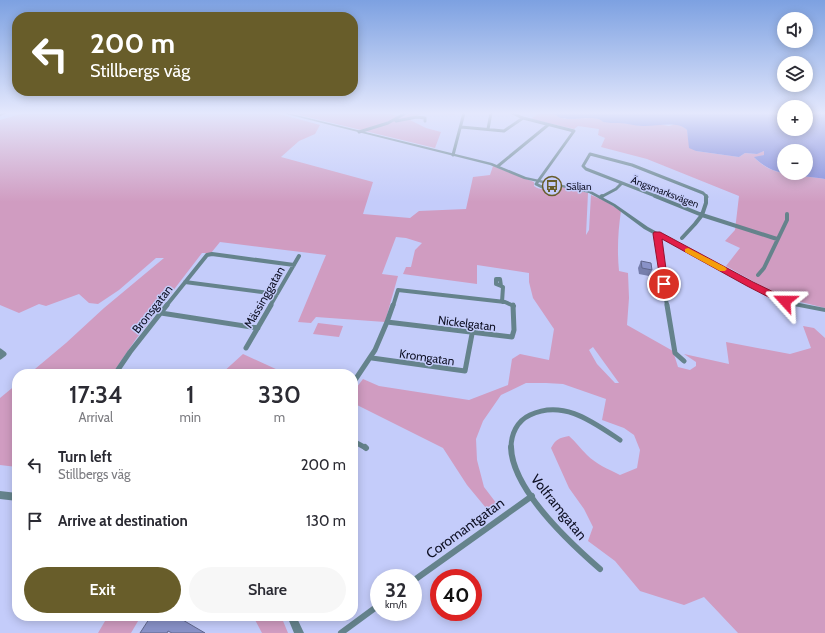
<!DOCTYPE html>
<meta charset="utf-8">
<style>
body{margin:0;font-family:Cabin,sans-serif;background:#f7f7f7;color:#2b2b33;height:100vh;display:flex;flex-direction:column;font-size:15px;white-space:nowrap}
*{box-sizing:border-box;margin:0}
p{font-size:13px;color:#7c7c81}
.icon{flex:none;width:22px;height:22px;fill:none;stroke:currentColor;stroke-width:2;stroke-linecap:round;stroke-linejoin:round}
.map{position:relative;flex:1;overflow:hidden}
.drawer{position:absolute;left:12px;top:369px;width:346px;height:252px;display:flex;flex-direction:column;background:#fff;border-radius:16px;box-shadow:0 2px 10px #0003}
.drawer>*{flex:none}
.top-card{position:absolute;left:12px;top:12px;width:346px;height:84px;border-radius:16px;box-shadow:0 2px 10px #0003;background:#685d2a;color:#fff;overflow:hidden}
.controls{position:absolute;left:777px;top:12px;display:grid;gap:8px}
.controls a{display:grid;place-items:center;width:36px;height:36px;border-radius:50%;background:#fff;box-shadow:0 2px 10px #0003;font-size:20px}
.speed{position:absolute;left:370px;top:569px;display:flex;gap:8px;font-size:20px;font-weight:700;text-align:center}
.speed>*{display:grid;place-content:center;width:52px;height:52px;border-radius:50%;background:#fff;box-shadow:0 2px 10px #0003;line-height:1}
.speed small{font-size:10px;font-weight:400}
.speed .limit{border:6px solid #d22;background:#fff;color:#111}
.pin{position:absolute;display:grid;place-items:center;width:34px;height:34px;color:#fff;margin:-17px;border:2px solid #fff;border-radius:50%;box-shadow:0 1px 4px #0007}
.me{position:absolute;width:44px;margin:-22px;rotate:294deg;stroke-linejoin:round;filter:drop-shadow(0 0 3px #0008)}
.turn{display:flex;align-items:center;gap:14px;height:84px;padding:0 12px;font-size:18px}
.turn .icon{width:52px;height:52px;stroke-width:2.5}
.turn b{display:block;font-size:28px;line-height:34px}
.eta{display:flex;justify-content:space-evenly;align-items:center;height:68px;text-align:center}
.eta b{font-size:24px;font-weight:600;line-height:28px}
.cta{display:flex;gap:8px;margin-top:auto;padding:8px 12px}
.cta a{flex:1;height:46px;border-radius:24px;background:#685d2a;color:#fff;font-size:16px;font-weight:600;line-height:46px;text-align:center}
.cta a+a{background:#f7f7f7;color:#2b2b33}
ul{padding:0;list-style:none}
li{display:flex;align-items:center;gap:12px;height:56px;padding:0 12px}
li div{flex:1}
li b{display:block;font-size:15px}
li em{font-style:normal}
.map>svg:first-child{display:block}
</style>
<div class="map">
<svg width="825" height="633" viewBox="0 0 825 633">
<rect width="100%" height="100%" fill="#c4ccfa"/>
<path fill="#d09cc1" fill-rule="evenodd" d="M24,113H276L320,125L315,134L299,141L281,157L373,182L363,214L410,218L419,211L466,209L473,177L490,175L493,166L534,182V186C543,193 553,186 563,187C571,188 581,191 588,193L586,235L589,230L591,195L605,201L621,211C618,231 617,251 619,271L628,273L629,298L627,325L673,351L678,367L690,370L696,366V362L684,354L729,364L726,342L790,354L811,348L803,326L814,328L825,338V633H738L704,597L684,605L640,591L615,561L588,541L593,527L584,509L569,488L551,448C556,439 559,438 569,436C576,442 580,448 587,455C596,464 608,469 620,475L637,468L640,450L634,435L624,428L602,420L606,399L563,384L546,383H526L501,395L483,421L476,439L477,460L484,487L500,508L491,514L467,485L443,448L353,403V392L363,379L379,386L469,400L508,385L512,359L520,354L549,360L554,329L533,298L529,282V273L477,265V284L403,274L406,267H411L415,250L422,243L406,238L396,237L382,274L398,276L385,322L316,317L311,323L298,322L326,255L220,242L211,253H202L136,339L112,374H29L66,343L104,308L164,258H156L119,290L98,304L89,303L79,294L46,306L39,304L19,313L0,305V120ZM593,347L619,383H615L597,364L589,350Z
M291,113H386L403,117L410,113H455L454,115C440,114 421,110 410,120L426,128L441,132L435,148Z
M539,113H554L564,119L593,118L641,126L657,124L669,126L676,124L682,126L687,130L689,143L696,151L739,157L745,153L756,154L764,151V155L755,158C774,178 800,174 825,179V308L781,297L726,266L740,248L725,241L735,230L739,196L647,159L601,147L605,138L598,135L599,129L578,126L574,129L531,119Z
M318,323L343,326L339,337L313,334Z
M243,354L278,370L272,374H221Z
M17,384V467L0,465V398Z
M108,616H141L131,633H98Z
M253,616H281L288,633H262Z"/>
<path fill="#7c85d7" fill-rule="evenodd" d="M554,113H784V129H806V113H825V179C799,174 774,178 754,157L764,155V151L757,154L745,153L739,157L696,151L689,148L687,130C677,120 655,127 642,126C634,126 627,123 619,123C614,123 609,123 603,122C597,114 573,121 562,118C559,118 556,115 554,113ZM784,151H806V173H784Z"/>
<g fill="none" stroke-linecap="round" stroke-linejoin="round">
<path stroke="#65838c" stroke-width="3" d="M512,113L523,118L574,131L536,184L542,187L559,185
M396,121L417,117L425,118V121
M461,127L504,131L523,118
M488,129L491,113
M359,132L388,123L406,113
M453,155L464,113
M498,166L548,125
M601,197L616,189L622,183
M658,197L586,169L583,166L590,154L632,165L703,193L707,197"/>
<path stroke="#65838c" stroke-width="4" d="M655,196L702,215
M601,197L602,196
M702,215L777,239
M702,215L706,203V196
M657,234L667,306
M682,238L695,224L702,215
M758,275L764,268L787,220V214
M496,279H500L501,286L496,284Z
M185,282L277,294
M501,286L503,287L502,302
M166,306L207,255L212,254L294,265
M270,306L299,256
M393,306L398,290L505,302L514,306"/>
<path stroke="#65838c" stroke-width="5" d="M667,305L675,353L684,361
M161,313L258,328
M387,322L512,337L514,330L513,305
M387,322L393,305
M246,348L271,305
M0,351L4,354L0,357
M372,358L465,371L472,334
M115,374L130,352L167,305
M353,383L375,350L387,322
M353,441L366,448
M511,448C511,434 517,421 530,415C563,399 593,422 620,440"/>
<path stroke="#65838c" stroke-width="6" d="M365,447L366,448
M511,447C512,489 570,543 600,569
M413,581L532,496
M341,633L379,605"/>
<path fill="#65838c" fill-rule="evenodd" d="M282,113H288L492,163L526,177L591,191L615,204L648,227L779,298L794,302L825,308V312L794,306L775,300L644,229L613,206L589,193L524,179L490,165Z
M0,491L17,493V501L0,499Z
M287,616H296L304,633H294Z"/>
<path fill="#2f5f6c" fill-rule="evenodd" d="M1,113H7L0,116V114Z"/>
</g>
<path fill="#767eac" d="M641,261L652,270L649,276L639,274L638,268Z"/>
<path fill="#8992c8" stroke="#60668c" d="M641,261L651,263L652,270L642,268Z
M151,616H176L205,633H172L168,631L167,633H140Z"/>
<linearGradient id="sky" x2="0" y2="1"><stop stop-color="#7da1e1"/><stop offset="0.56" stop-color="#e4e8fd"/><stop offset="1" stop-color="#e4e8fd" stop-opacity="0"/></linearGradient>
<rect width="825" height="202" fill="url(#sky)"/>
<path fill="#e11d48" stroke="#92132f" d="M654,232H660L753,282L788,299L789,301L788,304H782L747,286L662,239L668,284L664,286H661L653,234Z"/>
<path fill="#f59e0b" d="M688,248L725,267L727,269L725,271H720L685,252V249Z"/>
<defs>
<symbol id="bus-ring" viewBox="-11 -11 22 22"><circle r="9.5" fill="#c4ccfa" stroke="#685d2a" stroke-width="1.5"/><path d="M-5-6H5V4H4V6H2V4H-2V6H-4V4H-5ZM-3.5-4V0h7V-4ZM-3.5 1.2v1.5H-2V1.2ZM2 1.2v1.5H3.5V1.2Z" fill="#685d2a"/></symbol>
</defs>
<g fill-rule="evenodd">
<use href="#bus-ring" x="541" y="175" width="22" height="22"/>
</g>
<g text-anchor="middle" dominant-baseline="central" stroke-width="3" stroke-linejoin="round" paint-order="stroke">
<g font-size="10" fill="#0e1024" stroke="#c4ccfa" text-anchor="start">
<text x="566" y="186">Säljan</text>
</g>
<g font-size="10" fill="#0e1024" stroke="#c4ccfa">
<text transform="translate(665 192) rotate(21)">Ängsmarksvägen</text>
</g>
<g font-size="12" fill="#0e1024" stroke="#c4ccfa">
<text transform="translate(264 297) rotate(-60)">Mässinggatan</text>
<text transform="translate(152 309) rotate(-52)">Bronsgatan</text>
<text transform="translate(467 323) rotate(7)">Nickelgatan</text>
<text transform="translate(427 357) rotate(8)">Kromgatan</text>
</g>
<g font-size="14" fill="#0e1024" stroke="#c4ccfa">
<text transform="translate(559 507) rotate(51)">Volframgatan</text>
<text transform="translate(465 528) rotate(-36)">Coromantgatan</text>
</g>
</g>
</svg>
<div class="controls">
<a><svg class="icon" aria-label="sound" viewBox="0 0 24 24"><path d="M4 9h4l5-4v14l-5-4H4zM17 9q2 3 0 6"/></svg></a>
<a><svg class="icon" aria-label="layers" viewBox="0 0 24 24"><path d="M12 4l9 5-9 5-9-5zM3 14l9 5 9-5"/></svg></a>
<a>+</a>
<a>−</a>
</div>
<div class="speed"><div>32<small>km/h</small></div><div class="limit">40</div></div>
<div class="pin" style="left:664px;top:284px;background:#d93025"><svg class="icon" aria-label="arrive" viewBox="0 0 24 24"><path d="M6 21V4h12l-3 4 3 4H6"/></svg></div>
<svg class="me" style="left:785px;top:301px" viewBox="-20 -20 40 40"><path d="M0-17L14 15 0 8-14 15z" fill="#e11d48" stroke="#fff" stroke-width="4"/></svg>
<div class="top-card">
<div class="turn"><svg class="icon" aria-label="left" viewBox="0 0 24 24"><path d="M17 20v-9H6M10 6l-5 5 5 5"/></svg><div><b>200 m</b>Stillbergs väg</div></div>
</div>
<section class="drawer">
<div class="eta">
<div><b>17:34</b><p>Arrival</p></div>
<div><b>1</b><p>min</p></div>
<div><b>330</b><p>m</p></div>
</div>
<ul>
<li><svg class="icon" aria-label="left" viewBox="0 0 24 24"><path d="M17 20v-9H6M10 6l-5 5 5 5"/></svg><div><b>Turn left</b><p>Stillbergs väg</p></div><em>200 m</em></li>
<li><svg class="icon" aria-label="arrive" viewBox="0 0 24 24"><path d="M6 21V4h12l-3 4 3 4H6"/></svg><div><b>Arrive at destination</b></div><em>130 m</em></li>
</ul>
<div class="cta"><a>Exit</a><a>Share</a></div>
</section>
</div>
